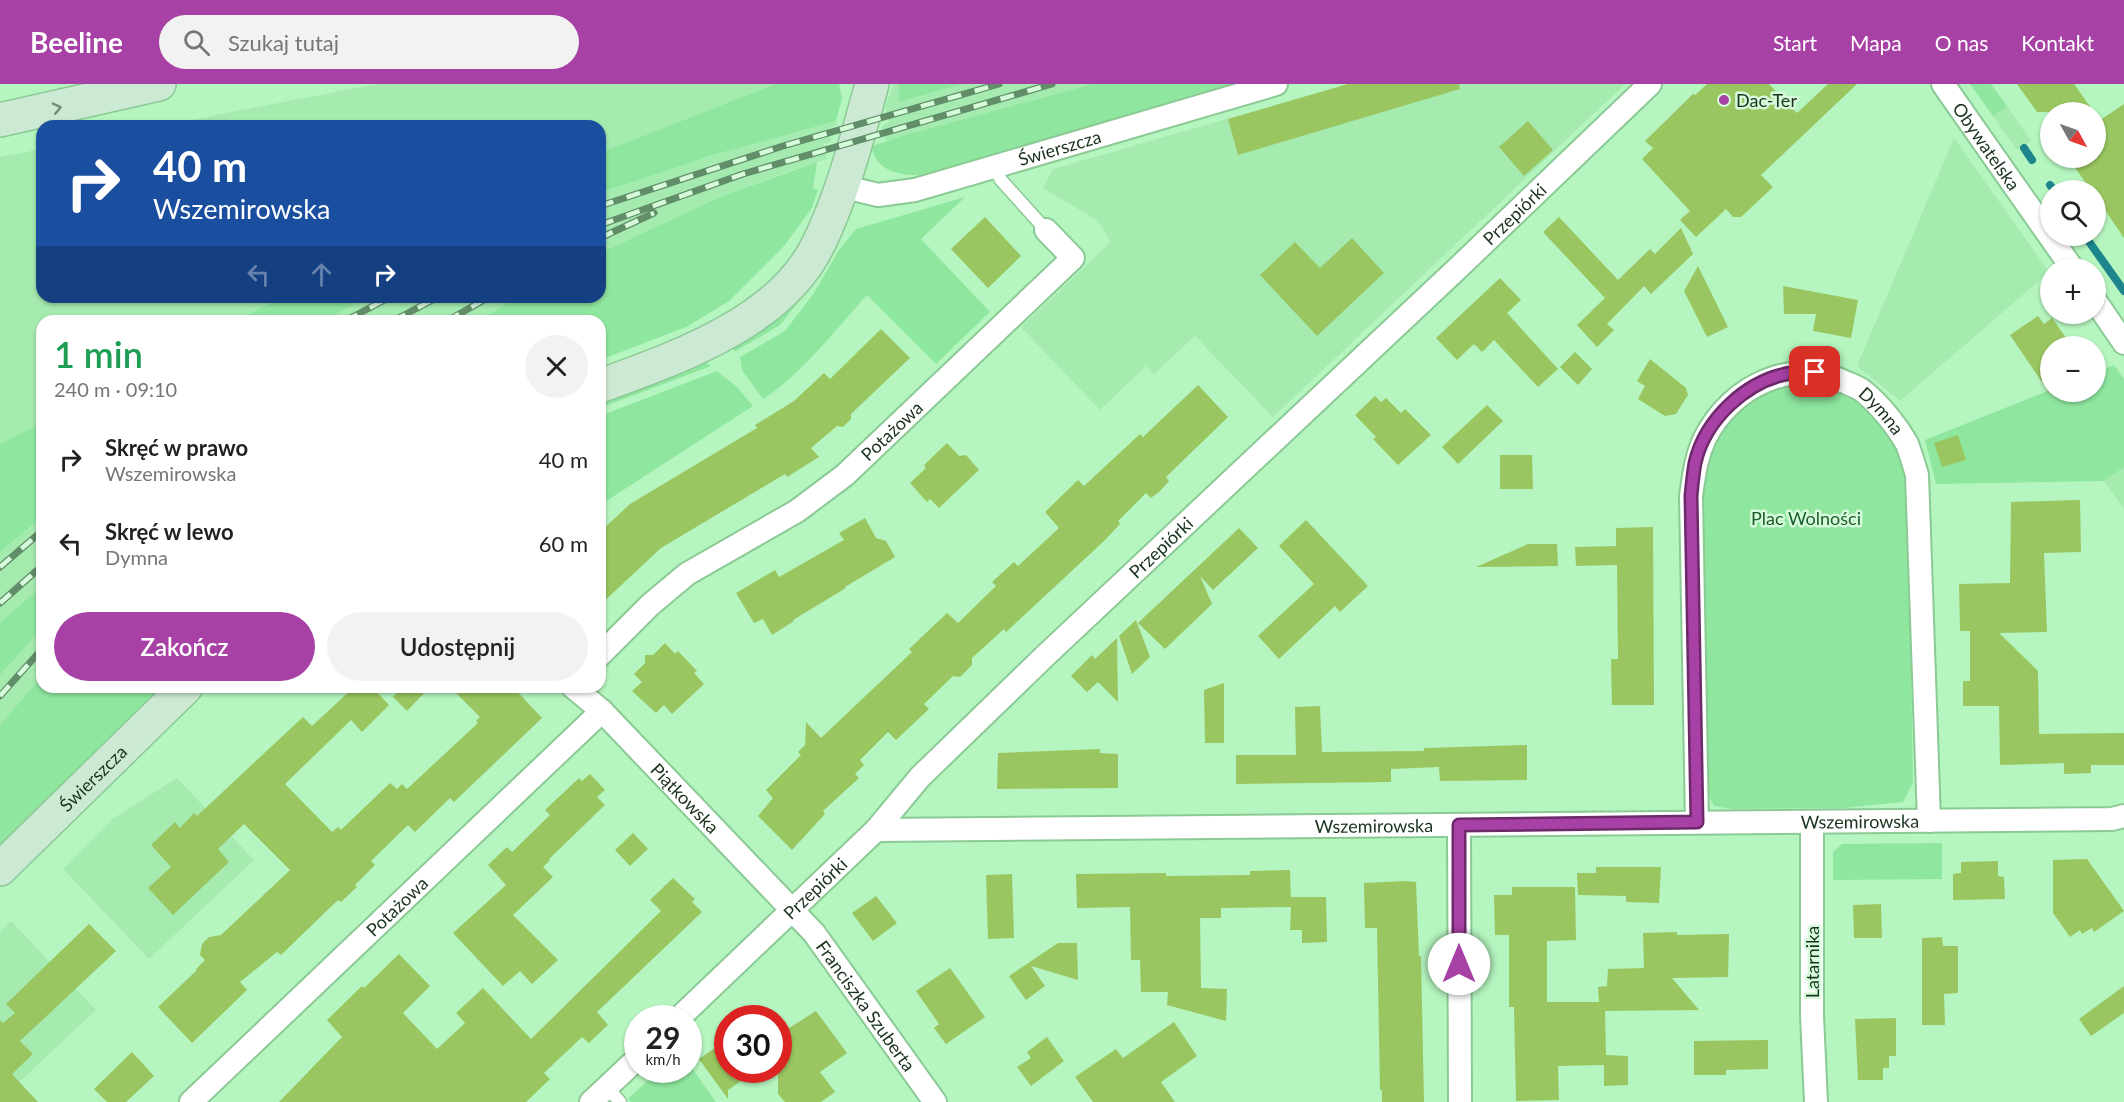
<!DOCTYPE html>
<html lang="pl">
<meta charset="utf-8">
<style>
body{margin:0;font-family:Lato,sans-serif;background:#f2f2f2;color:#222;height:100vh;display:flex;flex-direction:column;font-size:22px;white-space:nowrap}
*{box-sizing:border-box;margin:0}
p{font-size:20px;color:#767676}
.icon{flex:none;width:33px;height:33px;fill:none;stroke:currentColor;stroke-width:2;stroke-linecap:round;stroke-linejoin:round}
.map{position:relative;flex:1;overflow:hidden}
.panel{position:absolute;left:36px;top:231px;width:570px;height:378px;display:flex;flex-direction:column;background:#fff;border-radius:18px;box-shadow:0 2px 4px #0004}
.panel>*{flex:none}
.banner{position:absolute;left:36px;top:36px;width:570px;height:183px;border-radius:18px;box-shadow:0 2px 4px #0004;background:#1a4fa0;color:#fff;overflow:hidden}
.needle{width:39px;rotate:130deg}
.controls{position:absolute;left:2040px;top:18px;display:grid;gap:12px}
.controls a{display:grid;place-items:center;width:66px;height:66px;border-radius:50%;background:#fff;box-shadow:0 2px 4px #0004;font-size:30px}
.speed{position:absolute;left:624px;top:921px;display:flex;gap:12px;font-size:30px;font-weight:700;text-align:center}
.speed>*{display:grid;place-content:center;width:78px;height:78px;border-radius:50%;background:#fff;box-shadow:0 2px 4px #0004;line-height:1}
.speed small{font-size:15px;font-weight:400}
.speed .limit{border:9px solid #d22;background:#fff;color:#111}
.pin{position:absolute;display:grid;place-items:center;width:51px;height:51px;color:#fff;margin:-26px;border-radius:12px;box-shadow:0 3px 9px #0006}
.me{position:absolute;width:66px;margin:-33px;rotate:0deg;stroke-linejoin:round;filter:drop-shadow(0 0 4px #0008)}
.turn{display:flex;align-items:center;gap:21px;height:126px;padding:0 18px;font-size:27px}
.turn .icon{width:78px;height:78px;stroke-width:2.5}
.turn b{display:block;font-size:42px;line-height:51px}
.lanes{display:flex;align-items:center;height:57px;padding:0 18px;background:#0003;justify-content:center;gap:30px;direction:ltr}
.lanes .off{opacity:.35}
.round{display:grid;place-items:center;flex:none;width:63px;height:63px;border-radius:32px;background:#f2f2f2}
.overview{display:flex;align-items:center;justify-content:space-between;height:102px;padding:0 18px}
h1{font-size:36px;font-weight:600;line-height:45px;color:#1e9e55}
.primary-button{display:flex;gap:12px;margin-top:auto;padding:12px 18px}
.primary-button a{flex:1;height:69px;border-radius:36px;background:#a841a5;color:#fff;font-size:24px;font-weight:600;line-height:69px;text-align:center}
.primary-button a+a{background:#f2f2f2;color:#222}
ul{padding:0;list-style:none}
li{display:flex;align-items:center;gap:18px;height:84px;padding:0 18px}
li div{flex:1}
li b{display:block;font-size:22px}
li em{font-style:normal}
header{display:flex;align-items:center;gap:36px;box-sizing:border-box;height:84px;padding:0 30px;background:#a841a5;color:#fff}
header strong{font-size:28px}
nav{display:flex;gap:33px;margin-inline-start:auto;font-size:21px}
.search{width:420px;height:54px;background:#f2f2f2;display:flex;align-items:center;gap:15px;box-sizing:border-box;padding:0 21px;border-radius:33px;color:#767676;font-size:22px}
.map>svg:first-child{display:block}
</style>
<header>
<strong>Beeline</strong>
<div class="search"><svg class="icon" aria-label="search" viewBox="0 0 24 24"><circle cx="10" cy="10" r="6"/><path d="M15 15l6 6"/></svg>Szukaj tutaj</div>
<nav><a>Start</a><a>Mapa</a><a>O nas</a><a>Kontakt</a></nav>
</header>
<div class="map">
<svg width="2124" height="1018" viewBox="0 0 2124 1018">
<rect width="100%" height="100%" fill="#b5f5bf"/>
<path fill="#a5ebb0" d="M377,0H775L600,69V42H160Z
M894,0H1233L921,91L886,57L882,42L889,38L885,23Z
M1348,0H1625L1273,333L1195,252L1154,290L1146,282L1100,326L1021,243L1111,158L1098,137L1043,104L1053,85Z
M2007,22L2031,57L2017,66L1993,32Z
M836,37L837,41L829,44L831,58L823,60L827,75L786,88L720,113L600,169V110L672,84L771,54Z
M1954,54L2049,188L1900,317L1857,282Z
M42,65V213H282L236,237H42V338L0,360V73Z
M367,213H518L478,237H324Z
M2124,383V425L2104,397Z
M42,433V592L0,641V468Z
M177,694L254,776L149,875L63,785L114,734Z
M11,837L96,926L0,1016V848Z"/>
<path fill="#8fe79f" d="M775,0H839L842,14L836,37L713,71L600,109V69Z
M899,0H961L899,18Z
M1093,0H1233L921,91C901,92 874,87 872,62L902,52Z
M1970,0H1991L2007,22L1993,32Z
M817,78L813,105H818L812,124L784,162L729,217L686,243L600,276V237H478L518,213H600V169L720,113Z
M965,113L921,155L990,228L936,280L867,211C836,245 801,291 763,315L742,286L740,273L785,247L814,209L839,166L856,145Z
M815,192L807,207L780,241L734,268V259Z
M282,213H367L324,237H236Z
M702,276L711,282L600,324V316Z
M2114,281L2124,295V383L2104,397L1936,400L1925,356L2050,306L2096,308V288Z
M717,287L738,304L753,322L600,421V332Z
M1789,300H1818L1855,316L1876,330L1899,366L1908,388L1913,699L1903,718L1844,724L1732,725L1714,722L1709,713L1702,396L1716,352L1737,328L1761,309Z
M42,338V433L0,468V360Z
M42,502V544L0,591V539Z
M42,592V603H166L0,764V641Z
M1942,759V795L1833,796V768L1842,760Z
M689,980L716,1018H631L628,1015L659,986H688Z"/>
<g fill="none" stroke-linecap="round" stroke-linejoin="round">
<path stroke="#1d868d" stroke-width="8" d="M2024,64L2032,76
M2050,101L2054,106
M2085,152L2124,207"/>
</g>
<path fill="#9ac661" d="M1348,0H1459L1460,5L1238,71L1228,35Z
M1707,0H1769L1797,29L1828,0H1857L1761,91L1773,103L1741,133H1733L1726,125L1696,153L1680,136L1690,127L1642,75L1653,64L1645,57L1693,10L1695,11Z
M2017,0H2074L2094,28H2037Z
M2124,20V154L2096,113V106H2091L2068,74H2096V39Z
M1528,37L1553,66L1524,92L1499,63Z
M985,133L1021,172L988,204L951,165Z
M1559,133L1618,196L1650,165L1655,170L1681,144L1693,170L1651,210L1644,202L1607,240L1614,246L1597,263L1577,241L1605,214L1543,148Z
M1352,154L1384,189L1317,252L1260,191L1295,158L1320,184Z
M1698,182L1728,243L1707,253L1684,207Z
M1500,194L1521,216L1507,229L1558,285L1538,303L1494,256L1482,268L1474,260L1457,276L1436,254Z
M1783,202L1858,216L1851,254L1813,247L1816,230H1784Z
M2038,232L2044,240L2052,234L2069,258L2063,262H2050V310L2010,251Z
M881,245L910,274L851,330V335L843,343L837,342L811,364L819,373L787,393L785,390L661,464L600,521V448L630,420L757,344L755,341L794,317L824,289L830,295Z
M1575,268L1592,285L1578,301L1560,283Z
M1650,275L1686,304L1688,311L1676,330L1665,332L1638,315L1645,302L1637,297Z
M1198,301L1228,333L1166,393L1169,397L1160,407L1151,414L1146,409L1118,437L1120,440L1104,457L1006,548L1004,545L972,574V581L960,593L953,592L924,620L929,625L896,656L888,648L860,676L864,681L855,690L859,694L823,727L825,730L792,766L758,732L773,714L766,706L801,671L798,668L805,661L806,638L821,654L912,568L909,565L947,529L958,539L996,502L992,498L1014,478L1018,482L1059,444L1045,428L1078,396L1084,402L1140,350L1143,353Z
M1375,312L1381,318L1386,314L1401,329L1405,325L1431,351L1398,381L1373,355L1376,353L1355,331Z
M1487,321L1503,337L1458,380L1442,363Z
M1958,351L1966,376L1942,383L1934,359Z
M947,359L959,372L966,371L979,386L939,424L930,415L927,418L910,399L926,384L924,381Z
M1500,371H1532L1533,405H1500Z
M2080,416L2081,468L2044,469L2047,548L1999,549L2038,587L2039,650L2124,649V681H2091V689L2064,690V679L2000,681L1999,622H1963V597H1970V547H1960L1959,500L2010,499L2011,418Z
M865,434L876,454L886,457L895,473L845,503L846,504L793,536L794,537L772,551L763,535L754,539L736,509L775,486L779,493L844,456L839,449Z
M1306,436L1368,502L1340,528L1335,522L1279,575L1258,552L1314,500L1279,462Z
M1653,443L1654,621H1612L1611,575H1618L1617,481L1576,482L1575,463L1616,462V444Z
M1239,444L1258,464L1213,506L1200,492L1212,520L1165,565L1138,539Z
M1528,460H1557L1558,482L1476,483Z
M1136,536L1150,573L1132,590L1119,552Z
M1117,554L1118,618L1098,598L1087,608L1071,592L1092,571L1095,575Z
M665,559L675,570L678,567L697,587L694,589L704,600L672,630L664,621L656,629L632,607L642,598L634,590L645,579V571H653Z
M1224,599V659H1205L1204,606Z
M354,603H372L389,621L362,648L351,636L285,700L332,748L338,743L341,746L390,699L397,705L402,700L407,705L478,639L476,637L480,633L450,603H513L542,634L454,718L450,714L415,748L408,741L371,777L375,781L355,801L357,803L341,818L338,816L281,871L277,868L240,898L247,906L192,959L158,923L197,886L196,885L205,876L200,871L202,860L209,853L221,851L290,786L244,740L218,765L229,778L173,831L148,804L171,783L151,761L175,738L180,744L194,729L197,732L303,633L312,642Z
M402,603H430L407,627L393,613Z
M1320,622L1322,668L1424,667V664L1527,661V696L1440,697L1439,683L1391,685V698L1236,700V671H1296L1295,623Z
M1100,665V669L1118,670V704L997,705L998,669Z
M590,690L605,706L597,713L605,721L549,775L550,776L543,783L553,793L513,831L558,876L532,900L520,887L503,902L453,849L506,801L488,781L507,763L512,768L550,731L545,726L579,694L582,697Z
M633,749L648,765L630,782L615,766Z
M2087,775L2124,827L2094,848L2092,844L2082,850L2080,846L2070,853L2053,829V776Z
M1998,777V792L2004,793L2005,815L1953,816V790L1961,789V778Z
M1596,783H1661L1659,819L1626,818V812L1578,811L1577,789H1596Z
M1290,786L1291,816V813H1326L1327,858L1302,859V846H1290L1291,823L1221,824V834H1200L1201,904L1227,905L1226,937L1167,921L1168,908H1141L1140,876H1131L1130,823L1077,824L1076,790L1166,789V792L1250,791V787Z
M1012,790L1014,854L988,855L986,791Z
M673,794L695,815L692,818L702,828L597,928L608,941L589,959L582,953L544,989L550,995L526,1018H279L342,953L327,936L362,902L364,904L399,870L430,902L403,929L437,965L465,939L456,929L483,904L531,955L661,827L650,816Z
M1404,797L1416,798L1419,872H1421L1424,1018H1382V1006H1380L1377,844H1365L1364,799Z
M1512,803H1575L1576,856L1547,857V918H1599L1598,903L1607,902L1608,885L1644,884L1643,849L1677,848V851L1729,850L1728,893L1672,894L1699,926L1605,927L1606,971L1628,972V1001L1604,1002V981L1558,982L1559,1016L1516,1017L1514,923H1509V851H1495L1494,811H1512Z
M876,812L897,839L873,857L852,829Z
M1881,820L1882,854H1854L1853,821Z
M89,840L116,867L20,957L33,970L12,990L38,1018H0V936L3,939L15,929L6,920Z
M1942,853L1943,862H1958V909L1944,910L1945,941H1922V854Z
M1058,859H1077L1078,896L1031,882L1045,902L1026,916L1009,892Z
M950,884L985,933L946,960L934,944L939,940L916,907Z
M2124,902V929L2091,952L2079,935Z
M816,927L847,969L820,988L835,1008L821,1018H785L778,1010V951Z
M1896,934V972H1889V984H1883V996H1858L1855,935Z
M1174,938L1197,972L1161,998L1175,1018H1093L1075,993L1116,965L1123,974Z
M1047,953L1064,977L1031,1002L1017,983L1031,974L1027,968Z
M728,955V986H757L728,1006V1015L699,975Z
M1768,956V985L1726,986V991H1694V957Z
M132,968L154,992L126,1018H107L94,1005Z"/>
<g fill="none" stroke-linecap="round" stroke-linejoin="round">
<defs>
<path id="lane" d="M994,82L1001,96L1046,146
M607,1003L620,1018"/>
<g id="street">
<path id="s1" d="M1943,0L2072,184"/>
<path id="s2" d="M841,102L878,111L915,106L1276,0"/>
<path d="M2096,218L2124,259"/>
<path id="s3" d="M600,571L650,521L687,490L797,427L845,391L1073,174L1046,146"/>
<path id="s4" d="M573,603L602,627L814,849L935,1018"/>
<path id="s5" d="M1697,738L1691,412C1694,391 1696,373 1705,354C1731,302 1793,272 1847,299C1852,301 1859,304 1863,307C1880,321 1897,342 1907,360C1911,370 1914,381 1917,391L1929,737"/>
<path d="M1812,738V932L1816,1018"/>
<path d="M1459,741L1460,1018"/>
<path id="s6" d="M876,746L2112,735L2124,732"/>
<path id="s7" d="M679,934L876,746L920,693L1045,572L1459,183L1650,0"/>
<path id="s8" d="M191,1018L602,627"/>
<path d="M591,1018L638,974"/>
</g>
<g id="secondary">
<path d="M0,36L159,0"/>
<path d="M600,302C676,274 780,239 818,161C842,113 858,51 872,0"/>
<path id="s9" d="M0,785L186,603"/>
</g>
</defs>
<use href="#lane" stroke="#8bc995" stroke-width="15"/>
<use href="#street" stroke="#8bc995" stroke-width="26"/>
<use href="#secondary" stroke="#8bc995" stroke-width="36"/>
<use href="#lane" stroke="#fff" stroke-width="12"/>
<use href="#street" stroke="#fff" stroke-width="22"/>
<use href="#secondary" stroke="#cce9d3" stroke-width="33"/>
<defs>
<path id="rail" d="M600,122L783,62L999,0
M600,141L743,90L1052,0
M600,154L654,129
M345,237L390,213
M393,237L438,213
M447,237L489,213
M0,483L42,447
M0,519L42,482
M0,612L42,565"/>
</defs>
<use href="#rail" stroke="#628d69" stroke-width="7"/>
<use href="#rail" stroke="#d6fbdb" stroke-width="4.5" stroke-dasharray="14" stroke-linecap="butt"/>
</g>
<defs><path id="oneway-chevron" d="M-2-3.5L2.5 0L-2 3.5" fill="none" stroke-width="1.6" stroke-linecap="round" stroke-linejoin="round" transform="scale(1.5)"/></defs>
<use stroke="#738e78" href="#oneway-chevron" transform="translate(57 24) rotate(-13)"/>
<g fill="none" stroke-linecap="round" stroke-linejoin="round">
<defs>
<path id="route" d="M1459,880V741L1697,738L1691,412C1692,401 1693,390 1695,379C1705,335 1747,296 1791,289C1799,288 1807,288 1815,288"/>
</defs>
<use href="#route" stroke="#6d2a6b" stroke-width="15"/>
<use href="#route" stroke="#a841a5" stroke-width="10"/>
</g>
<circle fill="#a841a5" stroke="#d6fbdb" stroke-width="2" cx="1724" cy="16" r="6"/>
<g text-anchor="middle" dominant-baseline="central" stroke-width="5" stroke-linejoin="round" paint-order="stroke">
<g font-size="18" fill="#1a331e" stroke="#d6fbdb" text-anchor="start">
<text x="1736" y="16">Dac-Ter</text>
</g>
<g font-size="18" fill="#1a331e" stroke="#d6fbdb">
<text stroke="none"><textPath href="#s2" startOffset="226">Świerszcza</textPath></text>
<text stroke="none"><textPath href="#s1" startOffset="76">Obywatelska</textPath></text>
<text stroke="none"><textPath href="#s7" startOffset="1160">Przepiórki</textPath></text>
<text stroke="none"><textPath href="#s5" startOffset="600">Dymna</textPath></text>
<text stroke="none"><textPath href="#s3" startOffset="370">Potażowa</textPath></text>
<text stroke="none"><textPath href="#s7" startOffset="674">Przepiórki</textPath></text>
<text stroke="none"><textPath href="#s9" startOffset="130">Świerszcza</textPath></text>
<text stroke="none"><textPath href="#s4" startOffset="158">Piątkowska</textPath></text>
<text stroke="none"><textPath href="#s6" startOffset="984">Wszemirowska</textPath></text>
<text stroke="none"><textPath href="#s6" startOffset="498">Wszemirowska</textPath></text>
<text stroke="none"><textPath href="#s7" startOffset="188">Przepiórki</textPath></text>
<text stroke="none"><textPath href="#s8" startOffset="284">Potażowa</textPath></text>
<text transform="translate(1812 878) rotate(-90)">Latarnika</text>
<text stroke="none"><textPath href="#s4" startOffset="434">Franciszka Szuberta</textPath></text>
</g>
<g font-size="18" fill="#1a5c2c" stroke="#d6fbdb">
<text x="1806" y="434">Plac Wolności</text>
</g>
</g>
</svg>
<div class="controls">
<a><svg class="needle" viewBox="-14 -14 28 28"><path d="M0-13l5 13h-10z" fill="#e53935"/><path d="M0 13l5-13h-10z" fill="#767676"/></svg></a>
<a><svg class="icon" aria-label="search" viewBox="0 0 24 24"><circle cx="10" cy="10" r="6"/><path d="M15 15l6 6"/></svg></a>
<a>+</a>
<a>−</a>
</div>
<div class="speed"><div>29<small>km/h</small></div><div class="limit">30</div></div>
<div class="pin" style="left:1815px;top:288px;background:#d93025"><svg class="icon" aria-label="arrive" viewBox="0 0 24 24"><path d="M6 21V4h12l-3 4 3 4H6"/></svg></div>
<svg class="me" style="left:1459px;top:880px" viewBox="-20 -20 40 40"><circle r="19" fill="#fff"/><path d="M0-13L10 11 0 6-10 11z" fill="#a841a5"/></svg>
<div class="banner">
<div class="turn"><svg class="icon" aria-label="right" viewBox="0 0 24 24"><path d="M7 20v-9h11M14 6l5 5-5 5"/></svg><div><b>40 m</b>Wszemirowska</div></div>
<div class="lanes"><svg class="icon off" aria-label="left" viewBox="0 0 24 24"><path d="M17 20v-9H6M10 6l-5 5 5 5"/></svg><svg class="icon off" aria-label="ahead" viewBox="0 0 24 24"><path d="M12 20V5M6 11l6-6 6 6"/></svg><svg class="icon" aria-label="right" viewBox="0 0 24 24"><path d="M7 20v-9h11M14 6l5 5-5 5"/></svg></div>
</div>
<section class="panel">
<div class="overview"><div><h1>1 min</h1><p>240 m · 09:10</p></div><a class="round"><svg class="icon" aria-label="close" viewBox="0 0 24 24"><path d="M6 6l12 12M18 6L6 18"/></svg></a></div>
<ul>
<li><svg class="icon" aria-label="right" viewBox="0 0 24 24"><path d="M7 20v-9h11M14 6l5 5-5 5"/></svg><div><b>Skręć w prawo</b><p>Wszemirowska</p></div><em>40 m</em></li>
<li><svg class="icon" aria-label="left" viewBox="0 0 24 24"><path d="M17 20v-9H6M10 6l-5 5 5 5"/></svg><div><b>Skręć w lewo</b><p>Dymna</p></div><em>60 m</em></li>
</ul>
<div class="primary-button"><a>Zakończ</a><a>Udostępnij</a></div>
</section>
</div>
